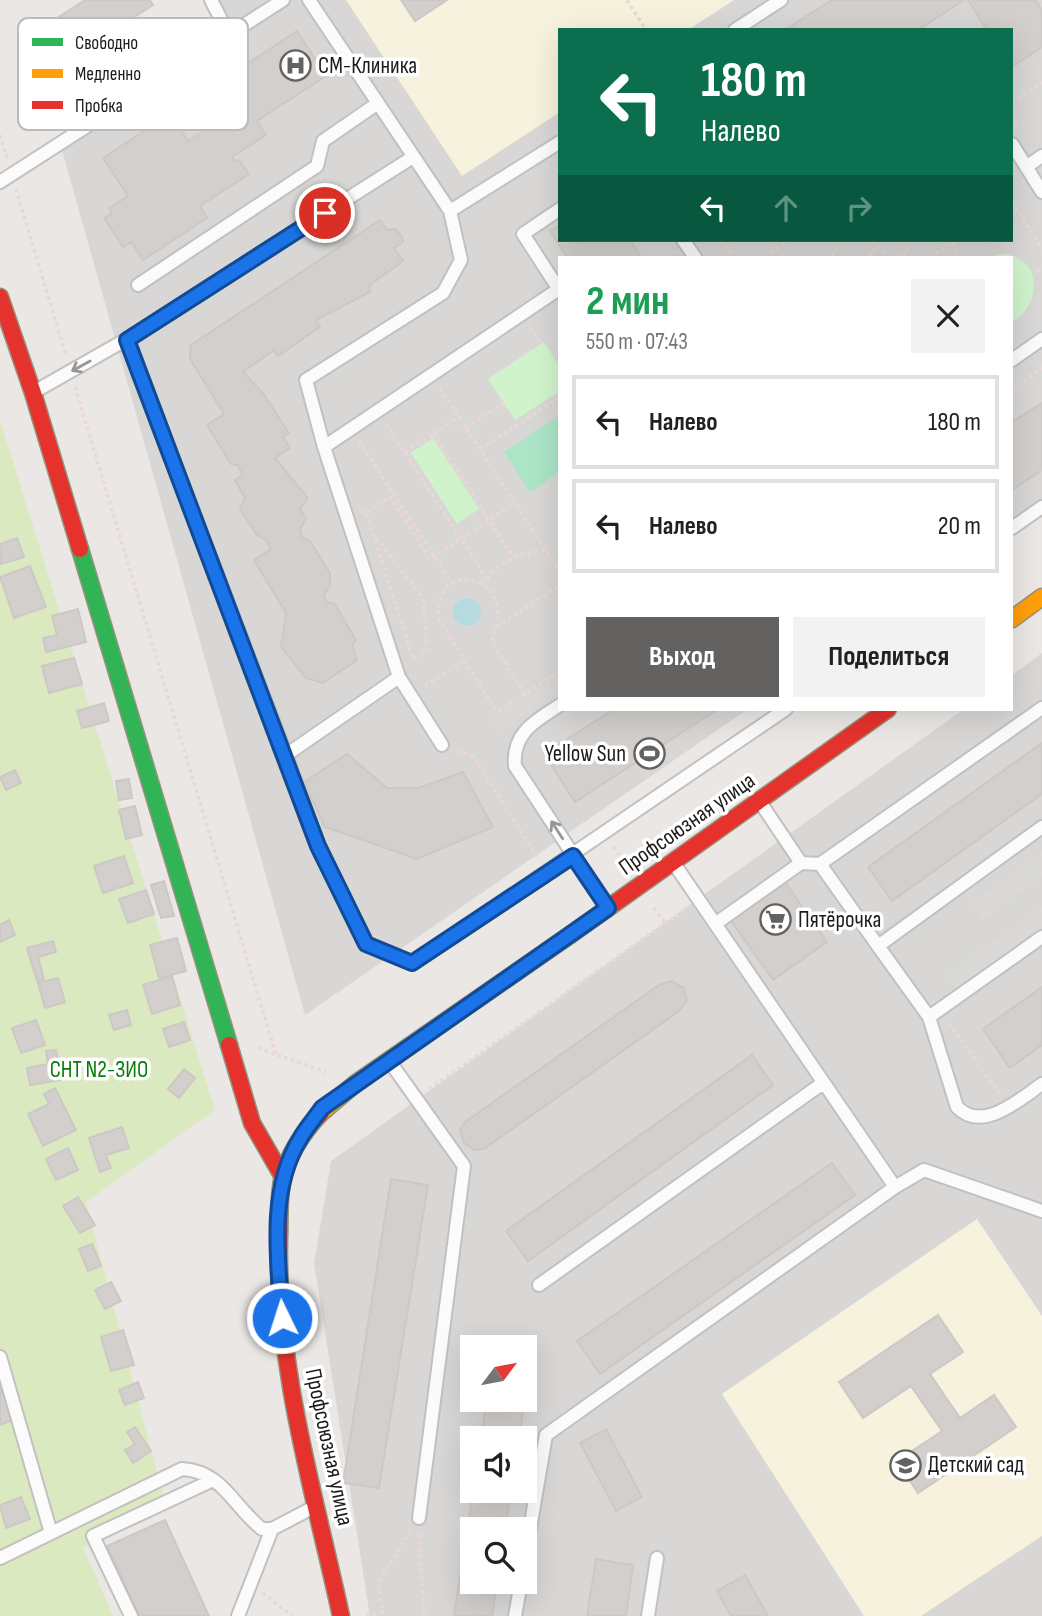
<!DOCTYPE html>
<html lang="ru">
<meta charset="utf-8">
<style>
body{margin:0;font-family:"Sofia Sans Condensed",sans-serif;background:#f2f2f2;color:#202124;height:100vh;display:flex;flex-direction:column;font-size:26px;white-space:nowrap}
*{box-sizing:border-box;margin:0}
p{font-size:23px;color:#757577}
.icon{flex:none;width:38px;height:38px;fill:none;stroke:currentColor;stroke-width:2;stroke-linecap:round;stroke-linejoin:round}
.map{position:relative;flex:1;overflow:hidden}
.panel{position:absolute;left:558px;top:256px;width:455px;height:455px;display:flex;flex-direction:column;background:#fff;border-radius:0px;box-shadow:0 7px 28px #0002}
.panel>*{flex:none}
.top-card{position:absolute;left:558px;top:28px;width:455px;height:214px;border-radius:0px;box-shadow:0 7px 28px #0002;background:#0b6e4f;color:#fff;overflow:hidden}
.needle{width:46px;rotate:58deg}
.tools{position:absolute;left:460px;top:1335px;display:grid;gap:14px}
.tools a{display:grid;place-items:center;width:77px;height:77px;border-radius:0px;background:#fff;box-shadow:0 7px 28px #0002;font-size:35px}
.pin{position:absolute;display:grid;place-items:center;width:60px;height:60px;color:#fff;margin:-30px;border:4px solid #fff;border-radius:50%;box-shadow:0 2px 7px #0007}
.me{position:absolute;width:77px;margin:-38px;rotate:356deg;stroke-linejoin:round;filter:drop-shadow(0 0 5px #0008)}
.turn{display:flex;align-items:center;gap:24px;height:147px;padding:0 28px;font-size:32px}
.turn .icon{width:91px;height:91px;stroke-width:2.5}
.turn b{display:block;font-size:49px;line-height:60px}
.lanes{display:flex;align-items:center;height:66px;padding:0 28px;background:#0003;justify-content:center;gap:35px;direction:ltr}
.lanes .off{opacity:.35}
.round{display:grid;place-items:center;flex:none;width:74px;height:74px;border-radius:0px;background:#f2f2f2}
.headline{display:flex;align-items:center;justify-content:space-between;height:119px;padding:0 28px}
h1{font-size:42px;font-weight:700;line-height:52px;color:#1e9e55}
.action{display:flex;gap:14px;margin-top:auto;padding:14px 28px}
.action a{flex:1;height:80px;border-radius:0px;background:#636261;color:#fff;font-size:28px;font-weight:700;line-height:80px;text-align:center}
.action a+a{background:#f2f2f2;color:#202124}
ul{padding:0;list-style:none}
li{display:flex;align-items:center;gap:21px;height:94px;margin:0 14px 10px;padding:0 14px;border:4px solid #e0e0e0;border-radius:0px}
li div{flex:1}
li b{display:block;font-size:26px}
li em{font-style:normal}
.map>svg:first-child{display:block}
</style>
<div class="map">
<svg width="1042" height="1616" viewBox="0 0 1042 1616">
<rect width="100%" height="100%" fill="#eae7e4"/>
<path fill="#d9d7d5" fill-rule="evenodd" d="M217,0H1042V505L1012,526V257H560V709H748L305,1015L60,143L223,20ZM560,30H1012V240H560Z
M1042,653V1616H370L314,1263L331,1161L964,709H1012V675ZM472,1348H525V1400H472ZM472,1438H525V1491H472ZM472,1530H525V1582H472Z"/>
<path fill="#f6f2dd" d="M346,0H734L688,30H560V112L462,176Z
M977,1219L1042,1316V1536L921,1616H864L722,1394Z"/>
<path fill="#dbe9c0" d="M0,420L215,1110L86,1202L166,1506L136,1524L83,1547L113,1616H0Z"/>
<path fill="#d0f3cc" d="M1001,254C1042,255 1042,302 1015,320H1012V257H991Z
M544,342L560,367V391L515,420L488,379Z
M433,438L479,509L457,524L411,453Z"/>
<path fill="#ace4c7" d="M560,415V472L530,492L504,452Z"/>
<path fill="#dad9d7" d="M560,675V692L499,732L491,719Z
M1042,853V876L982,920L971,904Z
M1042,907V926L956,988L947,975Z"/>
<path fill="#b5dbe0" d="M453 612a14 14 0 1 1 28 0a14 14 0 1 1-28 0Z"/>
<path fill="#d2cfcc" stroke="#cdc8c5" stroke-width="2" d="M85,0H150L153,5L53,69L31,35Z
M401,0H447L415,21Z
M832,0H964L918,30H785Z
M968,0H1035L1042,10V47L1012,67V30H987Z
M297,31L326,76L257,121L266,135L232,157L236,162L239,160L249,174L200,206L207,218L143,260L131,242L123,247L104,218L112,213L109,208L128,196L103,158L170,114L188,141L212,126L194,99Z
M380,220L387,230L396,229L402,237L403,242L394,248L403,261L370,285V292L316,320L320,327L278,356L274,350L243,372L263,393L289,433L283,437L290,448L275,458L308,498L300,509L306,519L300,529L302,538L310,541L330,573V586L324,595L327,603H334L356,640L352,645L357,660L323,683L306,678L281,647L286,613L254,560L271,549L266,540L257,535L240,509L245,498L235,480L243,475L237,465L231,464L207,425L224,414L190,359L191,345Z
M560,225V240H630L641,257H567L550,231Z
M1042,403V470L1012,490V422Z
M17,538L24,557L1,564L0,544Z
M30,566L46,607L14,618L0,577Z
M78,609L86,642L46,652L43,638L57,635L52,616Z
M74,658L82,684L49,693L42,666Z
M104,703L109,721L82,728L77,711Z
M614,709H718L575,802L544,754Z
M1042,743V794L892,901L868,867Z
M347,754L387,788H419L463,772L493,827L417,859L325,827L304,782Z
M15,770L21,783L6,790L0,777Z
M129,779L132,798L119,800L116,781Z
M135,806L142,835L126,839L119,810Z
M124,856L133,883L103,893L94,866Z
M164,881L174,916L161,918L151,885Z
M785,882L827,942L773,980L731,921Z
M146,890L154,914L128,923L119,899Z
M9,920L15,935L0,942V925Z
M177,938L186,971L159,978L150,945Z
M53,941L56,952L38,957L44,979L37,981L27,948Z
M172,976L180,1005L152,1014L143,985Z
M58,978L65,1002L45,1008L38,983Z
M671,981L684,988L687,1001L678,1012L484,1149L474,1150L464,1143L460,1130L465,1122L659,985Z
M1042,987V1045L1010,1068L983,1029Z
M127,1010L131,1025L114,1030L109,1015Z
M36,1020L45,1045L21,1053L12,1028Z
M184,1022L190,1040L169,1047L163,1029Z
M56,1050L61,1080L30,1085L27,1068L48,1064L46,1051Z
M752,1055L773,1085L528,1261L506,1231Z
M184,1069L195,1078L179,1098L168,1089Z
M55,1088L76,1130L43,1146L28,1114L49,1104L44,1094Z
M122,1127L129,1148L106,1155L111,1168L100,1172L89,1138Z
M68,1148L78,1170L56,1180L46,1159Z
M832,1163L855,1195L600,1374L577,1341Z
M391,1179L428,1185L379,1488L343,1483Z
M78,1197L95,1225L80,1233L63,1206Z
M92,1244L101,1266L88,1271L79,1249Z
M111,1282L121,1301L105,1309L95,1290Z
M938,1315L963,1352L930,1374L960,1418L994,1395L1016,1427L918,1493L897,1461L942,1431L911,1386L863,1418L839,1382Z
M123,1330L134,1365L111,1371L101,1337Z
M495,1343L533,1348L525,1399V1348H495Z
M138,1382L144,1398L125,1405L119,1390Z
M0,1387L13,1420L0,1425Z
M487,1400H525L519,1438H481Z
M135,1427L151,1451L133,1463L125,1450L135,1444L127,1432Z
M606,1429L642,1497L616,1511L580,1443Z
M473,1491H511L505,1530H472V1582H497L492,1616H454Z
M21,1497L30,1519L6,1528L0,1505Z
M165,1520L209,1616H139L107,1546Z
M596,1559L633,1565L626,1616H587Z
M745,1575L768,1616H731L717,1591Z"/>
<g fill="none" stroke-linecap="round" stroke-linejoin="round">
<defs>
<path id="lane" d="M211,0L229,35
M309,0L450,211L560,142
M735,30L781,0
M1012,144L1042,192
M1026,167L1042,156
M0,182L283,0
M560,209L523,234L560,291
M683,240L695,257
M138,285L317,166L323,141L378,103
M559,289L324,447L399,677L286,755L318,846L366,944L412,963L786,709
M127,339L286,755
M1012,360L1042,339
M34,392L127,339L413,157
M324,447L306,380L443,293L461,260L450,211
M1012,528L1042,507
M399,677L442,745
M560,705C535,721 512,733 515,766L608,908
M760,802L801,863L820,864L1042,708
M820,864L878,946L1042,827
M675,865L895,1187L924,1170L1042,1211
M715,924L801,863
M878,946L929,1017L957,1107C982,1133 1019,1100 1042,1084
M929,1017L1042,937
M390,1062L464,1166L419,1518
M539,1285L823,1083
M0,1357L51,1533
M0,1558L182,1469C222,1471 233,1506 262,1529H272L314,1507
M525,1558L546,1435L895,1187
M131,1616L93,1536L213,1480
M238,1616L272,1529
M515,1616L521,1582
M648,1616L657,1558"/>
<path id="fast" d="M80,549L229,1045"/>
<path id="slow" d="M1012,619L1042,597
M321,1113L356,1083L570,935"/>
<path id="jam" d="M0,297L33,393L80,549
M570,935L888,709
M229,1045L252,1123L283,1177
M321,1113C304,1131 290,1151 283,1176C278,1196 280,1219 279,1239C276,1367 314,1492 341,1616"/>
</defs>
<use href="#lane" stroke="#c2c1c0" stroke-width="16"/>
<use href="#fast" stroke="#95937c" stroke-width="19"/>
<use href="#slow" stroke="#95937c" stroke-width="19"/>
<use href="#jam" stroke="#95937c" stroke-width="19"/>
<path stroke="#ead7d6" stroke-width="3.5" stroke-dasharray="3.5 3.5" stroke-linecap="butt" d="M627,0L646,30
M1012,103L1042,82
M1012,120L1017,128
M0,135L7,158
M16,189L66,356
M1012,201L1042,249
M721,240L733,257
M874,240L887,257
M953,242L958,257
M764,257L790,240
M833,257L839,240
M870,257L877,245
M890,257H901
M903,257L911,240
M930,257L956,240
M1036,271L1042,267
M530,328L541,344
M75,387L276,1055
M440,388L560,572
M1012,389L1042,368
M386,424L487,579L483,584
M466,428L504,403
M433,434L513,557
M359,441L452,583
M480,449L560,397
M405,452L459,417
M366,512L390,497L430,559L515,503
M361,513L366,512L413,659L427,649L423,598L373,534
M487,579C503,560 520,552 546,551
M497,627C509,569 428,561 440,621L497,712L560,671
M425,686L464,661
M525,694L494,646L492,636L497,627L560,585
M457,751L473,756L539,860
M613,847L625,864
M654,908L665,923
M949,1023L1000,1094
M258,1048L326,1072
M429,1089L687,908
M419,1534L424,1616
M263,1593L292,1616
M366,1615L383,1612L378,1582L410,1532"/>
<use href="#lane" stroke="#fcfbfb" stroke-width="12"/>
<use href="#fast" stroke="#30b455" stroke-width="16"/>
<use href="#slow" stroke="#ff9f0a" stroke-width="16"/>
<use href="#jam" stroke="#e5322d" stroke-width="16"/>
</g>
<defs><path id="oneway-shaft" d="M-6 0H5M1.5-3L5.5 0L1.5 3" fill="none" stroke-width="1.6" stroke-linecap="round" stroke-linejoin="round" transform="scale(1.75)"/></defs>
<g stroke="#979696">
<use href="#oneway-shaft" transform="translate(81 366) rotate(151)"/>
<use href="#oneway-shaft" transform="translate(557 830) rotate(-123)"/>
</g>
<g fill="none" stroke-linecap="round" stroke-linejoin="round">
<defs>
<path id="route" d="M282,1318C278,1261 268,1190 300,1139C306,1128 315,1118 322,1108L608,908L573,856L412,963L366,944L318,846L127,340L325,213"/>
</defs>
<use href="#route" stroke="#114b97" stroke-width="18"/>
<use href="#route" stroke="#1a73e8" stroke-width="12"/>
</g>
<defs>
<symbol id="hospital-ring" viewBox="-11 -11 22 22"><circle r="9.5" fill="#fff" stroke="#636261" stroke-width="1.5"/><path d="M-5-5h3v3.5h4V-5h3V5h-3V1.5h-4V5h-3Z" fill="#636261"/></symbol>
<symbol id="stadium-ring" viewBox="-11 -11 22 22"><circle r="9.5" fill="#fff" stroke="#636261" stroke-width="1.5"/><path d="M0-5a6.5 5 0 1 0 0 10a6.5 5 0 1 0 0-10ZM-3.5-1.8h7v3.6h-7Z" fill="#636261"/></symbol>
<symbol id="supermarket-ring" viewBox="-11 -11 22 22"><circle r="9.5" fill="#fff" stroke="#636261" stroke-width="1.5"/><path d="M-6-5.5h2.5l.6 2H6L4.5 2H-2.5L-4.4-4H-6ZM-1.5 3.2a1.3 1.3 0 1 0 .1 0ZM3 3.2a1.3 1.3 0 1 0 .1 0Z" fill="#636261"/></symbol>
<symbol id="school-ring" viewBox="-11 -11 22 22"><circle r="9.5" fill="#fff" stroke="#636261" stroke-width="1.5"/><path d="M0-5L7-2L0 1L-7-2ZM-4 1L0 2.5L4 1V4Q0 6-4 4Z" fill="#636261"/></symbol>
</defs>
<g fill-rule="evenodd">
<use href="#hospital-ring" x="278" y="48" width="35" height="35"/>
<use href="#stadium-ring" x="632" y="736" width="35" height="35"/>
<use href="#supermarket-ring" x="758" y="902" width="35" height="35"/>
<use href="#school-ring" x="888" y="1448" width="35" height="35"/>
</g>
<g text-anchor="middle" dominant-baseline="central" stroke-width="7" stroke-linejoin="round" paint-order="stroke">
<g font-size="23" fill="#1b1b1b" stroke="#fff" text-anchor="start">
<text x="318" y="66">СМ-Клиника</text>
<text x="626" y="754" text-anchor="end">Yellow Sun</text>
<text x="798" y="920">Пятёрочка</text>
<text x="928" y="1465">Детский сад</text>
</g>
<g font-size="23" fill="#1b1b1b" stroke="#fff">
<text transform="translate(687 824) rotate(-35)">Профсоюзная улица</text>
<text transform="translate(329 1447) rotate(78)">Профсоюзная улица</text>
</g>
<g font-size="23" fill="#087d06" stroke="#fff">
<text x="99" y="1070">СНТ N2-ЗИО</text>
</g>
</g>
<rect x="18" y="18" width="230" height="112" rx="10" fill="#fff" stroke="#bbb" stroke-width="2"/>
<rect x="32" y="38" width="31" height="8" fill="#30b455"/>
<rect x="32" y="69" width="31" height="9" fill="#ff9f0a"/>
<rect x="32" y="101" width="31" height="8" fill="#e5322d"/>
<g font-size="19" fill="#1b1b1b">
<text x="75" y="49">Свободно</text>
<text x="75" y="80">Медленно</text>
<text x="75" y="112">Пробка</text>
</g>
</svg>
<div class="tools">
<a><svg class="needle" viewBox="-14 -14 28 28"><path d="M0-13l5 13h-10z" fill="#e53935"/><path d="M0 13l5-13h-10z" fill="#757577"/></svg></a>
<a><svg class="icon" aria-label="sound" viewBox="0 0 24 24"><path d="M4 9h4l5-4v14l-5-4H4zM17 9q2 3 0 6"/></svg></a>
<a><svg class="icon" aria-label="search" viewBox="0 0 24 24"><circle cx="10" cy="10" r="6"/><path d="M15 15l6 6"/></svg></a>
</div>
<div class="pin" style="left:325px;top:213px;background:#d93025"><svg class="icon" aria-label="arrive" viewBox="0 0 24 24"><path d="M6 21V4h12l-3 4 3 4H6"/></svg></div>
<svg class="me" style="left:282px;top:1318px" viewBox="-20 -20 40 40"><circle r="17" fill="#1a73e8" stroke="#fff" stroke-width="3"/><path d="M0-11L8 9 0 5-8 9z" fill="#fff"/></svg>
<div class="top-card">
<div class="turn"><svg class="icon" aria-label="left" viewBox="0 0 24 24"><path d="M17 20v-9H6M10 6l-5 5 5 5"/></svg><div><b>180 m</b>Налево</div></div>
<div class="lanes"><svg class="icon" aria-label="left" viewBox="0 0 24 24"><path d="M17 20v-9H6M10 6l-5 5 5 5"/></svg><svg class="icon off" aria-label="ahead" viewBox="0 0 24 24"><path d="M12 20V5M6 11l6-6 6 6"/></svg><svg class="icon off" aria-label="right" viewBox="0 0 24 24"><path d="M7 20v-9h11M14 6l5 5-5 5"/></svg></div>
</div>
<section class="panel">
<div class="headline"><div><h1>2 мин</h1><p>550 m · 07:43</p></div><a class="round"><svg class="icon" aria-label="close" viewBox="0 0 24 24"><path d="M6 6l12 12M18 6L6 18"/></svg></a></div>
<ul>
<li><svg class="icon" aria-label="left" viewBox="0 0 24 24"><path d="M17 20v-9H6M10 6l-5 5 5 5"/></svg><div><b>Налево</b></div><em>180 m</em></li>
<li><svg class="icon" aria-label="left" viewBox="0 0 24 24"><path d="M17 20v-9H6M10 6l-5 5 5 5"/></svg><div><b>Налево</b></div><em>20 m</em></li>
</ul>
<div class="action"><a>Выход</a><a>Поделиться</a></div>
</section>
</div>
